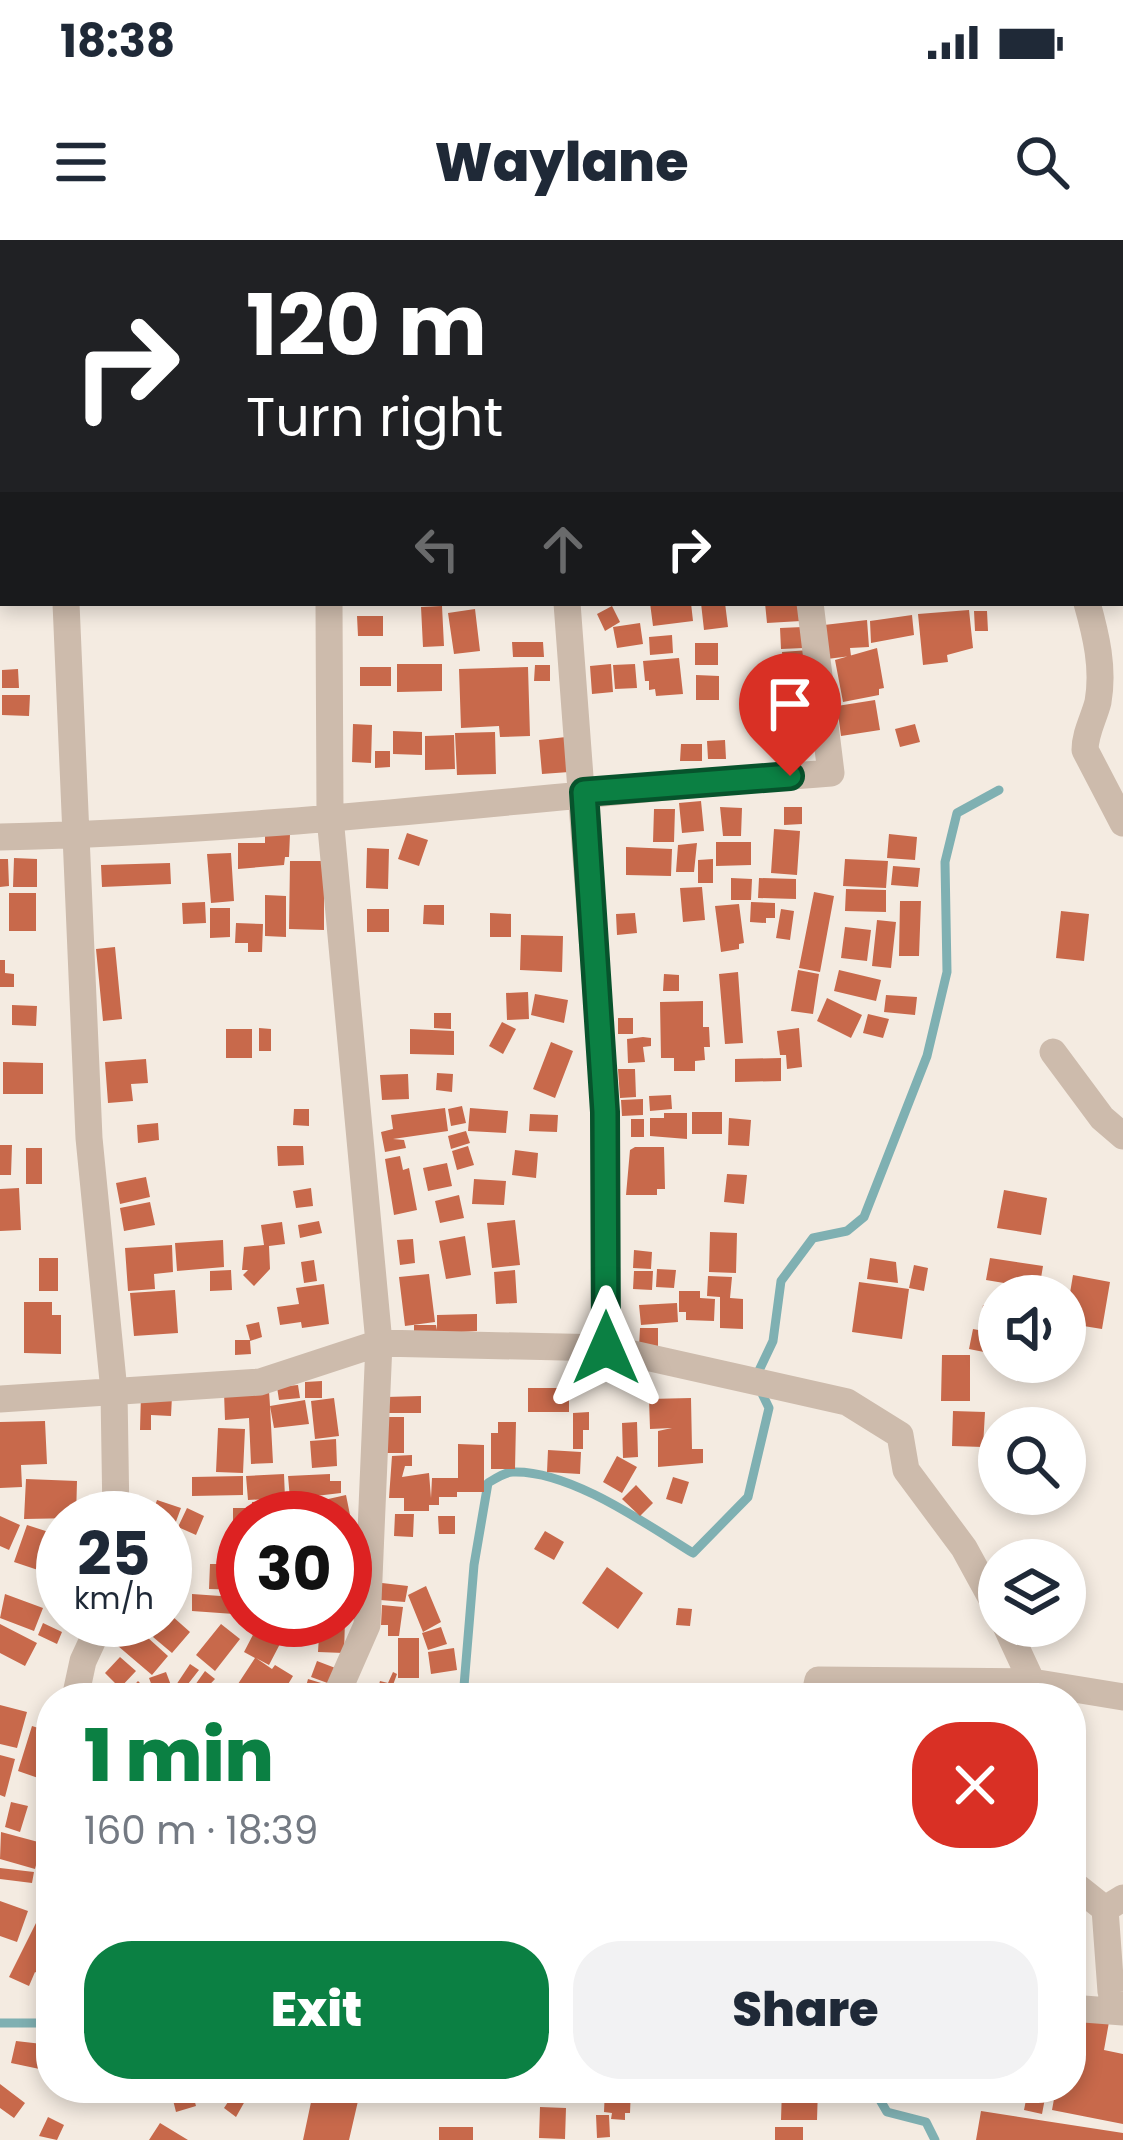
<!DOCTYPE html>
<meta charset="utf-8">
<style>
body{margin:0;font-family:Poppins,sans-serif;background:#f2f2f3;color:#1f2937;height:100vh;display:flex;flex-direction:column;font-size:45px;white-space:nowrap}
*{box-sizing:border-box;margin:0}
p{font-size:39px;color:#747a83}
.icon{flex:none;width:66px;height:66px;fill:none;stroke:currentColor;stroke-width:2;stroke-linecap:round;stroke-linejoin:round}
.map{position:relative;flex:1;overflow:hidden}
.panel{position:absolute;left:36px;top:1443px;width:1050px;height:420px;display:flex;flex-direction:column;background:#fff;border-radius:48px;box-shadow:0 6px 18px #0003}
.panel>*{flex:none}
.banner{position:absolute;left:0px;top:0px;width:1125px;height:366px;box-shadow:0 6px 18px #0003;background:#202124;color:#fff;overflow:hidden}
.buttons{position:absolute;left:978px;top:1035px;display:grid;gap:24px}
.buttons a{display:grid;place-items:center;width:108px;height:108px;border-radius:50%;background:#fff;box-shadow:0 6px 18px #0003;font-size:60px}
.speed{position:absolute;left:36px;top:1251px;display:flex;gap:24px;font-size:60px;font-weight:700;text-align:center}
.speed>*{display:grid;place-content:center;width:156px;height:156px;border-radius:50%;background:#fff;box-shadow:0 6px 18px #0003;line-height:1}
.speed small{font-size:30px;font-weight:400}
.speed .limit{border:18px solid #d22;background:#fff;color:#111}
.pin{position:absolute;display:grid;place-items:center;width:102px;height:102px;color:#fff;margin:-123px -51px;border-radius:50% 50% 50% 0;rotate:-45deg;box-shadow:0 0 12px #0007}
.pin .icon{rotate:45deg}
.me{position:absolute;width:132px;margin:-66px;rotate:0deg;stroke-linejoin:round;filter:drop-shadow(0 0 9px #0008)}
.turn{display:flex;align-items:center;gap:42px;height:252px;padding:0 48px;font-size:54px}
.turn .icon{width:156px;height:156px;stroke-width:2.5}
.turn b{display:block;font-size:84px;line-height:102px}
.lanes{display:flex;align-items:center;height:114px;padding:0 48px;background:#0003;justify-content:center;gap:60px;direction:ltr}
.lanes .off{opacity:.35}
.round{display:grid;place-items:center;flex:none;width:126px;height:126px;border-radius:48px;background:#f2f2f3}
.overview{display:flex;align-items:center;justify-content:space-between;height:204px;padding:0 48px}
h1{font-size:72px;font-weight:800;line-height:90px;color:#0b8043}
.action{display:flex;gap:24px;margin-top:auto;padding:24px 48px}
.action a{flex:1;height:138px;border-radius:48px;background:#0b8043;color:#fff;font-size:48px;font-weight:800;line-height:138px;text-align:center}
.action a+a{background:#f2f2f3;color:#1f2937}
.status{display:flex;justify-content:space-between;align-items:center;height:84px;padding:0 60px;background:#fff;direction:ltr}
.status svg{height:33px;fill:currentColor}
header{display:flex;justify-content:space-between;align-items:center;height:156px;padding:0 48px;background:#fff;font-size:54px;font-weight:800}
.map>svg:first-child{display:block}
</style>
<div class="status"><b>18:38</b><svg viewBox="0 0 49 12"><path d="M0 12V9h3v3zM5 12V6h3v6zM10 12V3h3v9zM15 12V0h3v12zM26 1h20v11H26zM47 4h2v5h-2z"/></svg></div>
<header><svg class="icon" aria-label="menu" viewBox="0 0 24 24"><path d="M4 6h16M4 12h16M4 18h16"/></svg>Waylane<svg class="icon" aria-label="search" viewBox="0 0 24 24"><circle cx="10" cy="10" r="6"/><path d="M15 15l6 6"/></svg></header>
<div class="map">
<svg width="1123" height="1900" viewBox="0 0 1123 1900">
<rect width="100%" height="100%" fill="#f4ebe1"/>
<g fill="none" stroke-linecap="round" stroke-linejoin="round">
<path stroke="#7fb0b2" stroke-width="9" d="M463,1458L474,1325L488,1243C496,1238 505,1232 513,1232C570,1230 646,1284 693,1313L748,1257L769,1168L755,1139L773,1101L781,1041L813,998L847,991L864,977L927,816L947,732L945,622L957,573L999,550
M0,1783H51
M873,1848L887,1872L926,1882L935,1900"/>
</g>
<path fill="#c8694b" d="M650,363H691L693,381L653,386Z
M701,363H725L728,387L704,390Z
M765,363H800L801,381L767,383Z
M442,366L444,406L423,407L421,367Z
M612,366L620,382L605,391L597,374Z
M475,369L480,411L454,414L448,373Z
M969,370L973,408L947,415L948,422L923,425L918,374Z
M974,371H987L988,391H975Z
M912,375L914,395L871,403L870,381Z
M357,376H383V396H358Z
M867,380L869,407L850,408L851,416L827,419L824,385Z
M640,383L643,404L617,408L613,387Z
M803,387L804,408L781,409L780,388Z
M672,395L673,413L650,415L649,397Z
M512,402H543L544,417H513Z
M695,403H718V425H695Z
M877,408L884,448L879,449V455L843,462L835,420Z
M809,410L814,473L787,475L782,412Z
M679,418L683,454L656,456L655,449L649,450V441H645L643,421Z
M397,424H442V451L397,452Z
M611,424L613,452L592,454L590,426Z
M635,424L637,448L615,449L613,425Z
M535,425H550V441H534Z
M360,427H391V446H360Z
M528,427L530,496L500,497L499,486L461,488L459,429Z
M18,429L19,448H2V430Z
M696,435L719,436V460H696Z
M2,455H30L29,476L2,475Z
M875,460L880,490L841,496L837,466Z
M353,484L372,485L371,523L352,522Z
M915,484L920,502L900,507L895,489Z
M393,491L422,492V515L393,514Z
M789,491H810V508L789,509Z
M495,492L496,534L457,535L455,493Z
M454,495L455,529L425,530V496Z
M566,497L569,532L542,534L539,500Z
M725,500L726,519H708L707,501Z
M681,504H702V521H680Z
M375,511H390V527L375,528Z
M701,561L704,591L682,593L679,563Z
M720,567L742,568L741,596H723Z
M784,567H802V584L784,585Z
M654,569H675L674,602H653Z
M774,589L800,591L797,635L771,633Z
M265,593L290,594L289,617H285L284,625L238,629V603H265Z
M407,593L428,600L419,626L398,619Z
M889,594L917,597L915,620L887,618Z
M716,602H751V625L716,626Z
M697,603L694,632H676L678,605Z
M626,607L672,609L671,636L626,635Z
M367,608L389,609L388,649L366,648Z
M231,613L234,661L211,663L207,614Z
M14,618L37,619V647H13Z
M0,619H8L9,646L0,647Z
M713,619V643H698V620Z
M845,619L888,621L886,648L843,646Z
M290,621H324V690L289,689Z
M170,623L171,644L102,647L101,625Z
M893,626L920,628L918,647L891,645Z
M731,638L752,639L751,660H731Z
M759,638L796,639V659L758,658Z
M702,647L705,680L683,682L680,648Z
M846,649L886,650V672L845,671Z
M814,652L834,656L820,732L799,728Z
M9,653H36V691H9Z
M265,655L286,656V697L265,696Z
M900,661H921L919,716H899Z
M205,662L206,683L183,684L182,663Z
M751,662L775,663V678H766V683L750,682Z
M739,664L744,703L739,704V709L721,712L715,666Z
M424,665H444V685L423,684Z
M210,668H230V697L210,698Z
M367,669H389V692H367Z
M781,669L794,671L790,700L776,698Z
M1061,671L1089,674L1084,721L1056,718Z
M490,673L511,674V697H490Z
M635,673L637,693L617,695L616,674Z
M877,680L896,682L891,728L872,726Z
M236,683L263,684L262,712H248V703H235Z
M845,687L871,690L867,721L841,718Z
M521,695L563,696L562,732L520,730Z
M115,707L122,779L103,781L96,709Z
M0,720H5V733L14,734V747H0Z
M798,730L819,734L813,774L791,771Z
M839,730L881,740L876,761L834,751Z
M738,732L743,803L725,804L719,734Z
M664,734L679,735V751H663Z
M528,752L529,779L507,780L506,753Z
M535,754L568,760L564,783L531,775Z
M886,755L917,757L915,775L884,772Z
M827,758L862,775L851,798L817,781Z
M703,761V787H709L710,807H704L705,820L695,821V831H674V818H661L660,762Z
M12,765L37,766L36,786L12,785Z
M434,773H451V789L434,788Z
M868,774L889,779L883,798L863,793Z
M618,778H633V794H618Z
M502,782L516,789L503,814L489,806Z
M259,788L271,789V811H259Z
M799,788L802,827L787,829L786,815H780L777,791Z
M226,789H252V818H226Z
M410,789L454,791V815L410,814Z
M643,797L651,798V806L643,807L645,822L628,823L627,799Z
M551,802L573,811L555,858L533,849Z
M781,818V841L735,842V819Z
M146,819L148,843L131,844L133,861L108,863L105,822Z
M3,822L43,823V854H3Z
M618,829H635L636,857L620,858Z
M437,833L453,834L452,852L436,850Z
M408,834L409,859L382,860L380,835Z
M671,855L672,869L650,871L649,856Z
M643,859V875L622,876L621,860Z
M462,866L466,883L451,886L448,869Z
M445,868L448,891L393,899L404,900L406,908L385,912L381,892L393,889L391,875Z
M470,868L508,871L506,893L468,891Z
M294,869H309V886L293,885Z
M692,872H722V894H692Z
M664,873H687V899L650,896V878H664Z
M530,874L558,875L557,892L529,891Z
M729,878L751,880L749,906L728,905Z
M631,879H644V897H631Z
M158,883L159,900L138,903L137,885Z
M466,891L470,903L451,909L448,896Z
M0,905H12L11,935H0Z
M277,906H303L304,925L278,926Z
M468,906L474,925L457,930L452,911Z
M635,907H664L665,949H657V955H626L630,910Z
M26,908H42V944H26Z
M515,910L538,913L536,938L512,935Z
M400,916L403,930L409,928L417,970L394,975L385,919Z
M447,923L452,946L428,951L423,928Z
M727,934L747,935L744,964L724,962Z
M146,937L150,957L120,964L116,943Z
M474,939L506,941L504,965L472,964Z
M19,948L21,990L0,991V949Z
M311,948L313,966L296,968L293,951Z
M1004,950L1047,958L1041,995L997,988Z
M459,955L464,978L440,983L435,961Z
M150,962L155,985L124,991L120,968Z
M515,980L520,1025L492,1028L487,983Z
M319,981L322,993L300,998L298,985Z
M282,982L285,1004L269,1006L270,1029L254,1046L243,1035L248,1030H242L244,1007L264,1005L261,985Z
M710,992L737,993L736,1033L709,1032Z
M465,996L471,1035L446,1039L439,1001Z
M413,999L415,1023L400,1025L397,1000Z
M223,1000L224,1027L177,1031L175,1003Z
M172,1005L173,1032L154,1034L155,1049L128,1051L125,1008Z
M634,1010L652,1012L651,1029L633,1028Z
M39,1018H58V1051H39Z
M870,1018L896,1022L898,1043L867,1039Z
M990,1018L1043,1026L1038,1056H1002L1004,1043L986,1040Z
M314,1020L317,1041L304,1043L301,1022Z
M914,1025L928,1028L924,1051L909,1048Z
M657,1029L676,1030L674,1048L656,1047Z
M231,1030L232,1050L210,1051V1031Z
M515,1030L517,1063L496,1064L494,1032Z
M634,1031H653L652,1050L633,1049Z
M429,1034L435,1082L405,1086L399,1037Z
M1073,1035L1110,1042L1102,1089L1065,1083Z
M708,1036L732,1037L730,1058L743,1059V1089L720,1088V1057L707,1056Z
M859,1042L909,1049L902,1099L852,1092Z
M324,1044L329,1084L302,1088L301,1082L280,1085L277,1067L299,1064L296,1048Z
M175,1050L178,1093L134,1096L130,1053Z
M679,1051H700V1058L715,1059L714,1081L686,1080V1072H679Z
M24,1062H52V1075H61V1114L24,1113Z
M677,1063L678,1082L641,1085L639,1065Z
M983,1065L999,1068V1090L980,1086Z
M477,1074V1091L414,1095V1085H436L437,1090V1075Z
M259,1082L262,1097L250,1101L251,1114L235,1115V1100H250L246,1085Z
M640,1088H658V1107H639Z
M973,1089L999,1094V1115L969,1109Z
M942,1115H970V1161H941Z
M322,1141V1158H305V1142Z
M298,1145L300,1158L279,1160L277,1147Z
M528,1148H569V1172H528Z
M269,1151L270,1166L305,1160L309,1184L274,1188L270,1166L273,1223L251,1224L249,1178L225,1180L224,1152Z
M141,1155L172,1156L171,1176L151,1175V1190H140Z
M421,1156V1173H387L386,1157Z
M334,1158L339,1196L315,1199L311,1161Z
M691,1158L692,1209H703V1223L658,1227V1191L672,1188L650,1189L649,1159Z
M953,1171L985,1172L983,1207L952,1206Z
M589,1172V1190H583V1209H573V1173Z
M387,1177H404V1213H386Z
M45,1181L47,1224L21,1225L22,1247L0,1248V1182Z
M498,1182H516L515,1229H491V1193H498Z
M637,1182L638,1217L623,1218L622,1183Z
M218,1188L245,1189L243,1233L216,1232Z
M336,1199L337,1226L312,1228L310,1201Z
M458,1204L484,1205V1252H457V1257H439V1265H429V1271H404V1258H389L392,1216L412,1215V1226H405L402,1237L429,1233L431,1258L432,1238H458Z
M548,1210L581,1212L580,1234L547,1232Z
M617,1216L637,1227L622,1253L603,1242Z
M284,1234L285,1258L248,1260L246,1236Z
M330,1234V1241H341V1253L290,1259L288,1236Z
M243,1236V1255L192,1256V1237Z
M673,1237L689,1242L682,1264L666,1259Z
M26,1239L77,1241L76,1278L24,1279Z
M636,1245L653,1263L640,1276L622,1259Z
M346,1255L351,1280L309,1278L306,1264Z
M157,1260L181,1268L174,1287L165,1284V1278H151Z
M281,1261L282,1278H243V1285H233V1268H252V1262Z
M187,1268L204,1276L196,1295L178,1287Z
M395,1274H414L413,1297L394,1296Z
M0,1276L20,1285L9,1310L0,1306Z
M438,1276H455V1294H439Z
M27,1285L58,1295L47,1333L14,1322Z
M545,1291L564,1302L554,1320L534,1309Z
M210,1324H243V1350L209,1349Z
M607,1327L643,1353L618,1389L582,1363Z
M382,1343L408,1346L405,1362L380,1360Z
M426,1346L441,1382L423,1392L408,1355Z
M5,1354L43,1368L34,1391L0,1378Z
M192,1354L235,1357L234,1374L192,1371Z
M382,1365L403,1367L399,1396H388V1385H381Z
M678,1368L692,1369L690,1386L676,1385Z
M172,1376L190,1392L172,1413L153,1397Z
M113,1380L129,1388L117,1404L103,1393Z
M280,1380H345L344,1413L318,1412L319,1395L280,1394Z
M43,1383L62,1392L57,1404L38,1395Z
M0,1384L37,1403L25,1426L0,1413Z
M221,1384L240,1399L215,1431L196,1415Z
M136,1387L168,1416L152,1435L118,1406Z
M441,1387L447,1404L428,1410L422,1393Z
M256,1389L281,1402L269,1425L256,1418L272,1429L275,1425L293,1436L284,1451L275,1446L267,1458H252L236,1447L255,1418L244,1412Z
M398,1398H419V1438H398Z
M454,1408L457,1430L431,1434L428,1412Z
M120,1417L136,1431L120,1448L105,1433Z
M317,1421L338,1429L333,1445L311,1437Z
M190,1424L199,1430L177,1458L170,1454Z
M205,1431L215,1439L197,1458L190,1452Z
M166,1432L172,1448L155,1454L149,1438Z
M393,1432L397,1434L393,1445L400,1447L397,1458H375L380,1441L388,1443Z
M308,1439L331,1446L327,1458H303Z
M138,1441L151,1454L147,1458H122Z
M0,1465L27,1472L17,1508L0,1504Z
M32,1486L51,1492V1517L44,1540L18,1531Z
M0,1515L15,1519L5,1557L0,1555Z
M11,1562L28,1566L20,1592L5,1587Z
M1,1592L42,1603L35,1629L0,1619Z
M0,1628L34,1632L32,1643L0,1639Z
M0,1661L28,1671L17,1702L0,1696Z
M38,1679L51,1685V1730L47,1738L35,1732L29,1746L9,1737Z
M1071,1775L1109,1782L1104,1810L1123,1814V1884L1052,1870L1056,1848H1071Z
M16,1801L51,1805L49,1831L11,1823Z
M0,1844L25,1863L14,1878L0,1868Z
M170,1848H191L196,1866L176,1872Z
M314,1848H361L349,1900H303Z
M605,1848H631L630,1873H625V1880L611,1879L612,1873L604,1872Z
M683,1848H713L712,1862L683,1861Z
M782,1848H818L817,1880H781Z
M1028,1850L1046,1853L1042,1874L1024,1870Z
M234,1853L245,1861L236,1877L224,1868Z
M540,1867L566,1868L565,1899L539,1898Z
M981,1871L1123,1893V1900H976Z
M596,1875H609L610,1897L597,1898Z
M48,1877L64,1885L57,1900L39,1896Z
M160,1883L188,1900H149Z
M439,1887H473V1900H439Z
M775,1887H803V1900H775Z"/>
<g fill="none" stroke-linecap="round" stroke-linejoin="round">
<path stroke="#cdbbac" stroke-width="27" d="M385,0V3
M710,0L711,3
M1118,0V3
M66,3V0
M66,363L89,898L114,1151L116,1278
M329,363L330,577L379,1103L367,1385L335,1458
M1087,363C1096,395 1104,428 1098,462C1094,478 1085,493 1085,510L1123,583
M0,597C278,591 555,554 831,533L810,363
M1053,812L1102,878L1123,896
M606,1108L847,1162L900,1195L906,1230L964,1308L999,1372
M0,1159L260,1142L379,1103L606,1108L605,871L567,363
M1006,1386L1037,1453
M75,1458L83,1421L102,1380
M814,1458L818,1440L1032,1442L1123,1457
M1071,1642L1105,1669
M1123,1658L1105,1669L1111,1752L1123,1765
M1071,1768L1123,1772"/>
<path stroke="#a18a7d" stroke-width="30" d="M232,0L251,3
M1122,132H1123"/>
</g>
<g fill="none" stroke-linecap="round" stroke-linejoin="round">
<defs>
<path id="route" d="M606,1108L605,872L584,552L790,536"/>
</defs>
<use href="#route" stroke="#07532c" stroke-width="30"/>
<use href="#route" stroke="#0b8043" stroke-width="21"/>
</g>
</svg>
<div class="buttons">
<a><svg class="icon" aria-label="sound" viewBox="0 0 24 24"><path d="M4 9h4l5-4v14l-5-4H4zM17 9q2 3 0 6"/></svg></a>
<a><svg class="icon" aria-label="search" viewBox="0 0 24 24"><circle cx="10" cy="10" r="6"/><path d="M15 15l6 6"/></svg></a>
<a><svg class="icon" aria-label="layers" viewBox="0 0 24 24"><path d="M12 4l9 5-9 5-9-5zM3 14l9 5 9-5"/></svg></a>
</div>
<div class="speed"><div>25<small>km/h</small></div><div class="limit">30</div></div>
<div class="pin" style="left:790px;top:536px;background:#d93025"><svg class="icon" aria-label="arrive" viewBox="0 0 24 24"><path d="M6 21V4h12l-3 4 3 4H6"/></svg></div>
<svg class="me" style="left:606px;top:1108px" viewBox="-20 -20 40 40"><path d="M0-17L14 15 0 8-14 15z" fill="#0b8043" stroke="#fff" stroke-width="4"/></svg>
<div class="banner">
<div class="turn"><svg class="icon" aria-label="right" viewBox="0 0 24 24"><path d="M7 20v-9h11M14 6l5 5-5 5"/></svg><div><b>120 m</b>Turn right</div></div>
<div class="lanes"><svg class="icon off" aria-label="left" viewBox="0 0 24 24"><path d="M17 20v-9H6M10 6l-5 5 5 5"/></svg><svg class="icon off" aria-label="ahead" viewBox="0 0 24 24"><path d="M12 20V5M6 11l6-6 6 6"/></svg><svg class="icon" aria-label="right" viewBox="0 0 24 24"><path d="M7 20v-9h11M14 6l5 5-5 5"/></svg></div>
</div>
<section class="panel">
<div class="overview"><div><h1>1 min</h1><p>160 m · 18:39</p></div><a class="round" style="background:#d93025;color:#fff"><svg class="icon" aria-label="close" viewBox="0 0 24 24"><path d="M6 6l12 12M18 6L6 18"/></svg></a></div>
<div class="action"><a>Exit</a><a>Share</a></div>
</section>
</div>
